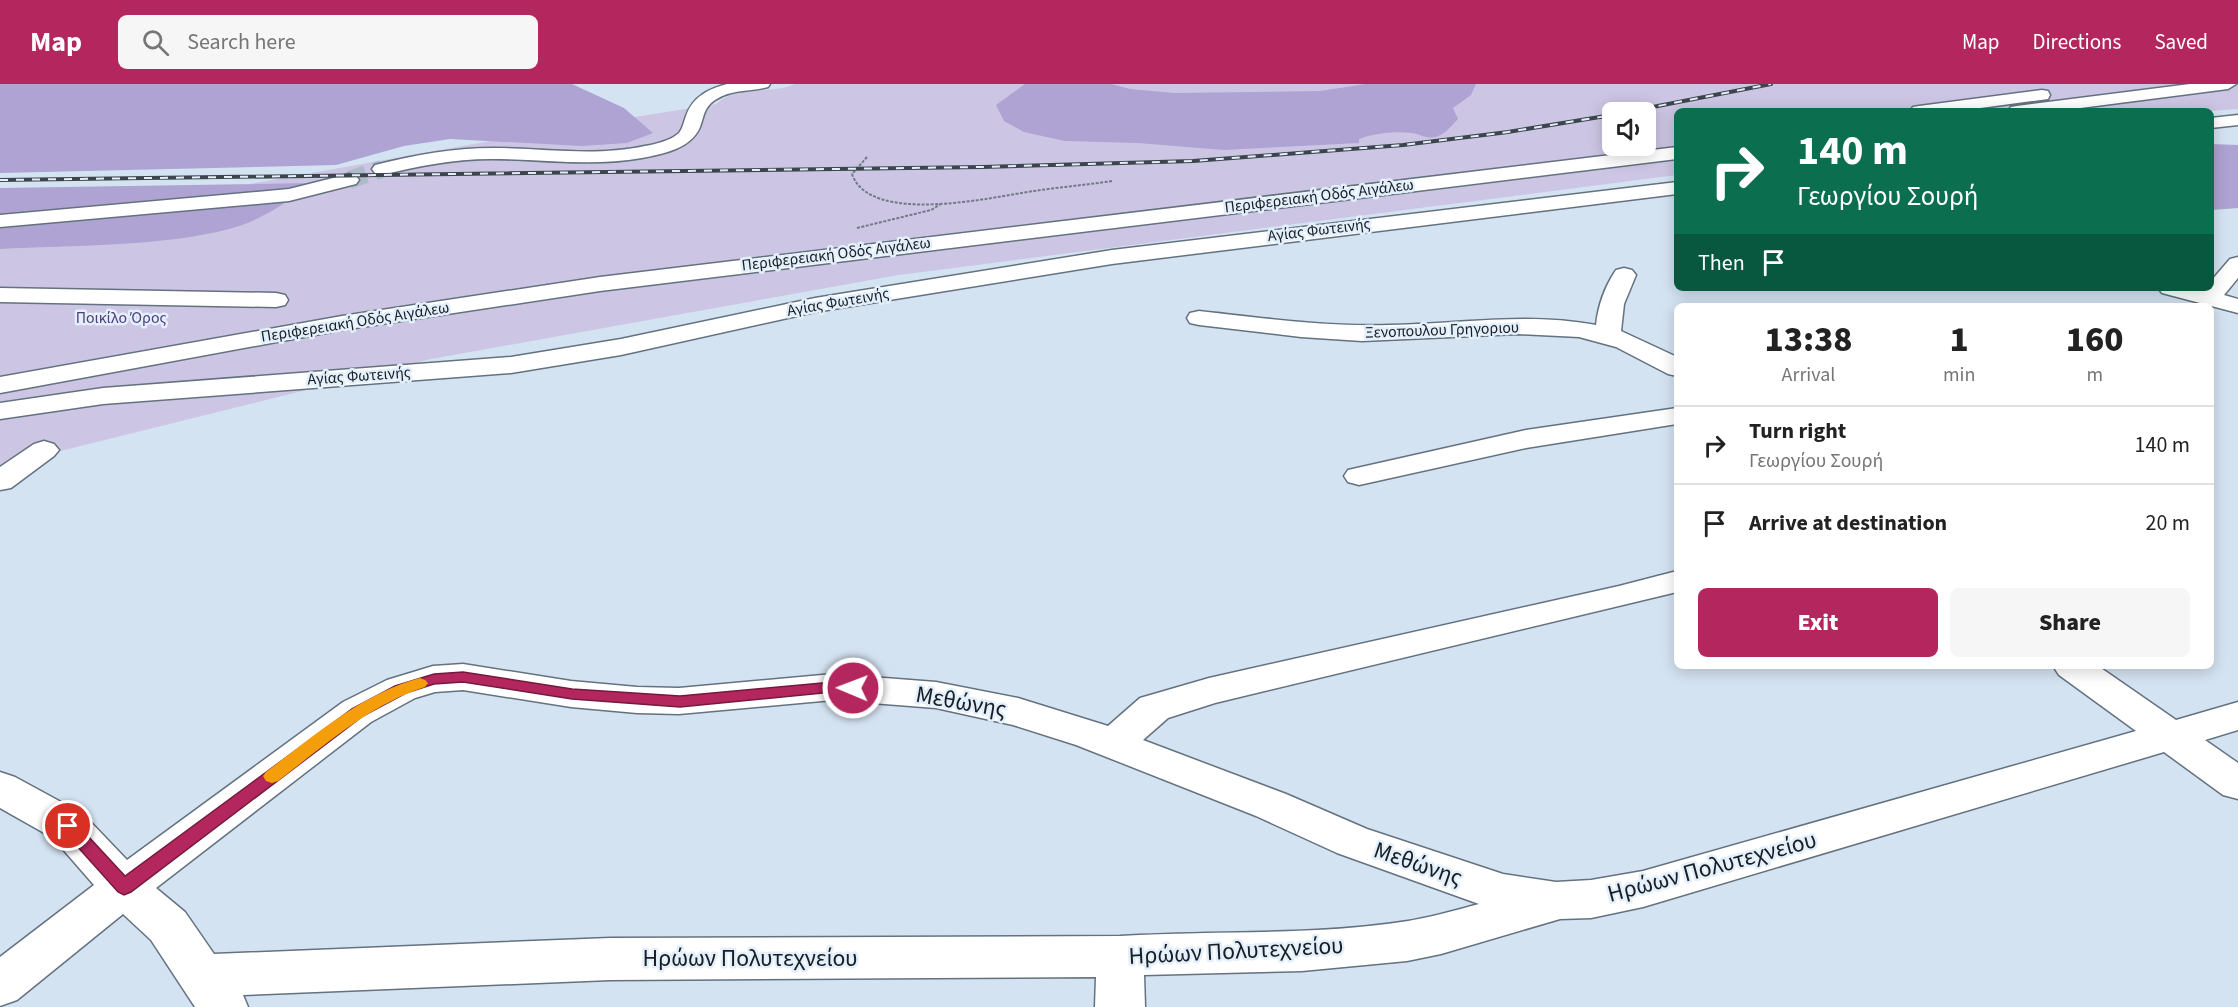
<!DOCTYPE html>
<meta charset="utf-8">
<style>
body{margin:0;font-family:"Source Sans 3",sans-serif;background:#f6f6f6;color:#222;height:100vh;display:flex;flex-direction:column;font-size:22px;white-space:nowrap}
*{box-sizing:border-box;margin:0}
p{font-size:20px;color:#767676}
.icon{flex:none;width:33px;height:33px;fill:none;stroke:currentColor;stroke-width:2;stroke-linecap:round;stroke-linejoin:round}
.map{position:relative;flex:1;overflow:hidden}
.details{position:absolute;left:1674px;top:219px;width:540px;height:366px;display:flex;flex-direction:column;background:#fff;border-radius:9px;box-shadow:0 3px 15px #0003}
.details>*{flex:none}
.banner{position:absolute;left:1674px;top:24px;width:540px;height:183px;border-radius:9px;box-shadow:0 3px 15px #0003;background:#0b6e4f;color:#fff;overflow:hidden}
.controls{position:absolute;left:1602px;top:18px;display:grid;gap:12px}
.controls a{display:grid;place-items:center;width:54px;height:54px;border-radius:9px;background:#fff;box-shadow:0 3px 15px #0003;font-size:30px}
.pin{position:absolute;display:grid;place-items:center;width:51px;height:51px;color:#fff;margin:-26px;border:3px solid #fff;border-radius:50%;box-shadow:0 2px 6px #0007}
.me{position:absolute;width:66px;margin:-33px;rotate:271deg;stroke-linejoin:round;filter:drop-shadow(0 0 4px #0008)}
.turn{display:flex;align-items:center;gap:21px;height:126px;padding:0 24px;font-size:27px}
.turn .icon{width:78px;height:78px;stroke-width:2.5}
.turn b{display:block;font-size:42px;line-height:51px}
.then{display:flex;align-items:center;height:57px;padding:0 24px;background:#0003;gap:12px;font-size:22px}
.eta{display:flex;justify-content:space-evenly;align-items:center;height:102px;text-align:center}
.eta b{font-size:36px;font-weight:800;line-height:42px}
.cta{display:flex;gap:12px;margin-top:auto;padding:12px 24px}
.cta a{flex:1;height:69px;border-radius:9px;background:#b4275e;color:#fff;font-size:24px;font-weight:800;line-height:69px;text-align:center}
.cta a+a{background:#f6f6f6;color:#222}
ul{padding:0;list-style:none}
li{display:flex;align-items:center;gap:18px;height:78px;padding:0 24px;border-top:2px solid #e0e0e0}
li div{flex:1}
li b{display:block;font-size:22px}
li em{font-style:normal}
header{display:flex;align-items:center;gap:36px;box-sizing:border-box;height:84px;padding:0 30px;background:#b4275e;color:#fff}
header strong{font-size:28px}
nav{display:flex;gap:33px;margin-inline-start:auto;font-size:21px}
.search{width:420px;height:54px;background:#f6f6f6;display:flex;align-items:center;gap:15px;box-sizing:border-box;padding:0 21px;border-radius:9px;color:#767676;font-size:22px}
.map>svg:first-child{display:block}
</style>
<header>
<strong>Map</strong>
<div class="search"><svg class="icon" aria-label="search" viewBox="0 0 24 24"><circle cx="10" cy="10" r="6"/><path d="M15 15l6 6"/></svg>Search here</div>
<nav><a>Map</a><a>Directions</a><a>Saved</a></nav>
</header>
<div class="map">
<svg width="2238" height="923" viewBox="0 0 2238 923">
<rect width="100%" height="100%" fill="#d4e3f2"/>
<path fill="#ccc6e4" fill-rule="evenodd" d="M795,0H2238V25L2210,27H1677V91L899,191L431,275L0,382V134L216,106L541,48L716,20C738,0 770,11 795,0ZM1612,28H1646V62H1612Z"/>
<path fill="#aea3d2" d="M0,0H572L624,24L653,49L627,59L582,62L450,55L404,62L336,81L0,89Z
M1025,0H1111L1130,5L1174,9L1320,7L1366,0H1476L1471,11L1453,24L1458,35C1451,42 1445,51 1435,53C1426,55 1420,50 1412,49C1396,47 1374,49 1359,55V59L1224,66L1138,59L1065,57L1024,48L1004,37L996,21Z
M2211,60L2238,61V124L2211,126Z
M313,99C288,118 260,137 229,145C160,163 72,161 0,165V104Z"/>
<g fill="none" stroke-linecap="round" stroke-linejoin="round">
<path stroke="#aebcc9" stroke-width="18" stroke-dasharray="18 9" stroke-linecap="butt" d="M349,96L382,85"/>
<defs>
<path id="minor" d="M727,0H770L768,3C750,8 731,5 715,16C704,23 704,32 700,43C691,65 662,70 642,74C592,83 541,75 491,75C453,75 418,82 382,91L375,89L372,85L375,81C414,71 453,64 493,64C543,64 595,73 645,62C656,60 670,57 679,49C683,44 684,37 686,32C693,12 709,5 727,0Z
M2238,31V41L2211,44V34Z
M349,90L356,92L359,96L356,100L289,117L0,143V131L289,105Z
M1677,98V110L1112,180L815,228L621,271L511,289L103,320L0,335V319L103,304L511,273L621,255L815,214L1112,166Z
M2238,173V194L2224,211L2238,215V229L2162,209L2158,204H2211V197L2230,175Z
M1624,184L1632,186L1636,191L1624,220L1621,247L1677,273V292L1668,290L1616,263L1579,253L1518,250L1362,257L1301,253L1199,241L1190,239L1187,234L1190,229L1199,227C1263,234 1326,243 1390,241C1459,240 1528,228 1596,241C1598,222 1605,202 1616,186Z
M0,204L276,209L285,211L288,216L285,221L276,223L0,218Z
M1677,324V340L1526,364L1359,401L1348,398L1344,392L1348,386L1526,346Z
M44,357L54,360L59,366L54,372L11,404L0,406V383L34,360Z
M1677,487V508L1215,619L1168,634L1143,656L1286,710L1367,745L1503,790L1556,798L1591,796L1643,787L2136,647L2059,591L2053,582H2098L2176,636L2238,618V646L2205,656L2238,679V715L2223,711L2164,668L1643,823L1591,834L1560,835L1441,870L1407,877L1302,887L1144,891L1145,923H1095L1096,893L610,896L243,911L248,923H195L151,856L123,830L17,916L0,922V873L94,801L53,754L0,724V688L15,693L83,730L127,776L343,618L387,596L433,582L463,580L571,597L637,603L679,604L833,590L936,598L1018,614L1108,642L1140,614L1209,594L1619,502ZM463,606L571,623L637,629L679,630L833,616L936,624L1013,641L1076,661L1256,732L1337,769L1479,820C1456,826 1432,833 1408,837C1313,852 1216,846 1120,852L610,854L214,870L185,828L156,804L371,638L415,614L435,608Z"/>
<path id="highway" d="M2190,0H2236L2228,5L2057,27H2008L2011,23L2017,22Z
M2042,6L2048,7L2050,11L2048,15L1958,27H1910L1913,23L1919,22Z
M1677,63V75L600,207L342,246L0,309V293L342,232L600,193Z"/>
</defs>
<use href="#minor" stroke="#64717f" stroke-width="3"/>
<use href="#highway" stroke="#64717f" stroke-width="3"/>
<path stroke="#707b84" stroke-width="2" stroke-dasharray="3 1.5" stroke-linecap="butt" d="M867,73L852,90C870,142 993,113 1034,107C1060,103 1086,101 1112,97
M857,144L931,126L941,120"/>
<use href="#minor" fill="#fff" fill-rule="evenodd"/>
<use href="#highway" fill="#fff" fill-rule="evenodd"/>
<defs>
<path id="rail" d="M1627,28L1771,0
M0,96L982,83L1193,77L1403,61L1508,48L1612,31"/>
</defs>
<use href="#rail" stroke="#3d454c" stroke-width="4"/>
<use href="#rail" stroke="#e3f0fc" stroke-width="2" stroke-dasharray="8" stroke-linecap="butt"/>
</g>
<path fill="#b4275e" stroke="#75193d" stroke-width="1.5" d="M463,588L572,605L680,612L833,598L858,601L861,604L858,608H833L680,623L572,615L463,598L434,600L406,609L363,632L131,808L124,811L118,808L59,742L61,737L68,735L74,737L125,792L352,625L395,602L434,590Z"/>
<path fill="#f59e0b" d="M420,594L425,596L428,599L425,603C369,621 324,662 278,697L272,699L266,697L263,692L266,688C314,652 361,610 420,594Z"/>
<g text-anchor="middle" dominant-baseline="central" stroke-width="5" stroke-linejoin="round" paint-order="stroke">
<g font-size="16" fill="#181e23" stroke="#e3f0fc">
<text transform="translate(1319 112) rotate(-7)">Περιφερειακή Οδός Αιγάλεω</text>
<text transform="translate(1319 146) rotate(-7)">Αγίας Φωτεινής</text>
<text transform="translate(836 170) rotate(-7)">Περιφερειακή Οδός Αιγάλεω</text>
<text transform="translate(838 218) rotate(-10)">Αγίας Φωτεινής</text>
<text transform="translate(355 238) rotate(-9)">Περιφερειακή Οδός Αιγάλεω</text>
<text transform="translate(1442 246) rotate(-2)">Ξενοπουλου Γρηγοριου</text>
<text transform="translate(359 292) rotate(-4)">Αγίας Φωτεινής</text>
</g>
<g font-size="16" fill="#4e3d79" stroke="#e3f0fc">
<text x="121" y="234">Ποικίλο Όρος</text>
</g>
<g font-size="24" fill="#181e23" stroke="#e3f0fc">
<text transform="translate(961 618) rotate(10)">Μεθώνης</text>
<text transform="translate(1418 780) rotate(19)">Μεθώνης</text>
<text transform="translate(1712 783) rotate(-15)">Ηρώων Πολυτεχνείου</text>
<text transform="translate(1236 867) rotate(-3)">Ηρώων Πολυτεχνείου</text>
<text x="750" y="874">Ηρώων Πολυτεχνείου</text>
</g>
</g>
</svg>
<div class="controls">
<a><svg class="icon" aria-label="sound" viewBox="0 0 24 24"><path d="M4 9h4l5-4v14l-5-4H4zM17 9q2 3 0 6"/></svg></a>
</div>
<div class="pin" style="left:68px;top:742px;background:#d93025"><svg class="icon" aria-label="arrive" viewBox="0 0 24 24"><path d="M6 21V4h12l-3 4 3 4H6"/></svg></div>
<svg class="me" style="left:853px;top:604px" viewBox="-20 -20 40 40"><circle r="17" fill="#b4275e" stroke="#fff" stroke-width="3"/><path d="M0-11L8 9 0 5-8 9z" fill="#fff"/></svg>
<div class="banner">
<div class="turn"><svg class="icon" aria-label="right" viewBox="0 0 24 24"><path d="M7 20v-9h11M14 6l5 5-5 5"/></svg><div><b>140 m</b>Γεωργίου Σουρή</div></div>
<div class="then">Then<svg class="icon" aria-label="arrive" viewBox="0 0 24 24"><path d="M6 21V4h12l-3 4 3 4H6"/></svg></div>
</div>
<section class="details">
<div class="eta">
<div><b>13:38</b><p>Arrival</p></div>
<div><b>1</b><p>min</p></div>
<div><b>160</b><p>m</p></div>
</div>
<ul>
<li><svg class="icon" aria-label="right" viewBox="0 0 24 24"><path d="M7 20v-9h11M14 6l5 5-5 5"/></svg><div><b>Turn right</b><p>Γεωργίου Σουρή</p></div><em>140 m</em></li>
<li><svg class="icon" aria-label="arrive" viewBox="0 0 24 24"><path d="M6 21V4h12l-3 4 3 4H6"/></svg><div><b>Arrive at destination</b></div><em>20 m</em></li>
</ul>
<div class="cta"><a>Exit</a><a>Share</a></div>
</section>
</div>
